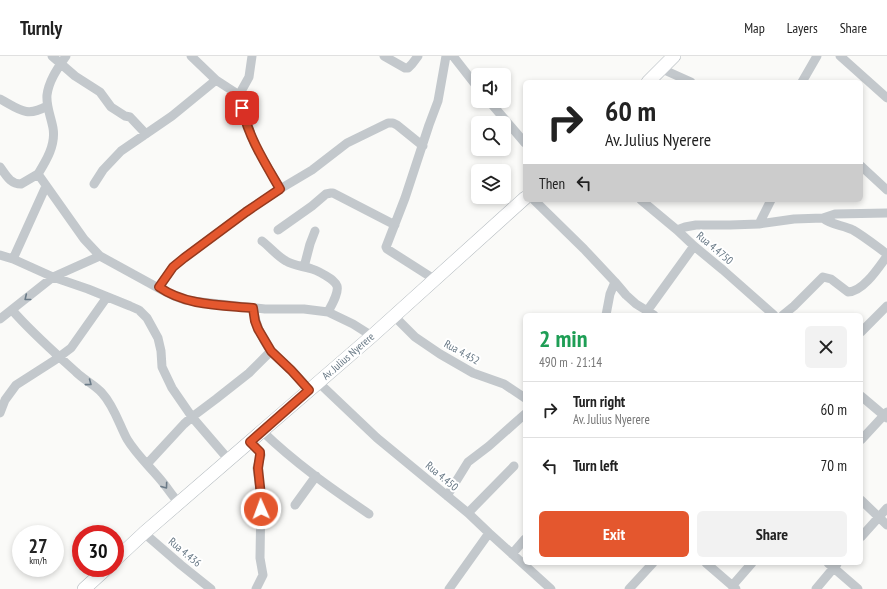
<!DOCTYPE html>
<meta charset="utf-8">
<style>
body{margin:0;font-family:"PT Sans Narrow",sans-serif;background:#f2f2f2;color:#222;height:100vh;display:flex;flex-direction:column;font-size:15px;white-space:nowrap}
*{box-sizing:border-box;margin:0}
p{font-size:13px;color:#767676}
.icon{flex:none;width:22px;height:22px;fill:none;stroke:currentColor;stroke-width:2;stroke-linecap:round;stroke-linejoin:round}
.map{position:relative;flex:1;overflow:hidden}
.side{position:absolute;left:523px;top:257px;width:340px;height:252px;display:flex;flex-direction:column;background:#fff;border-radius:6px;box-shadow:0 2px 6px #0003}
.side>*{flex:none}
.top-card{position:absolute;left:523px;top:24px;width:340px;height:122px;border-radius:6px;box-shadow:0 2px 6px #0003;background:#fff;color:#222;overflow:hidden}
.fabs{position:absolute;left:471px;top:12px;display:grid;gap:8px}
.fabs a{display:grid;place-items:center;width:40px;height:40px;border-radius:6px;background:#fff;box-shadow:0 2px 6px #0003;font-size:20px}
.speed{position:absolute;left:12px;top:469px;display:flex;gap:8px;font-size:20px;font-weight:700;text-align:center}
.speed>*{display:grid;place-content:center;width:52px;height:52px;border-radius:50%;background:#fff;box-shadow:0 2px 6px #0003;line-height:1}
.speed small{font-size:10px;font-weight:400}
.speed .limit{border:6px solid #d22;background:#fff;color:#111}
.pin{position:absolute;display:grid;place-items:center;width:34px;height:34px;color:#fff;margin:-17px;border-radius:8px;box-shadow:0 2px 6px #0006}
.me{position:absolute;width:44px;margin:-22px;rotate:358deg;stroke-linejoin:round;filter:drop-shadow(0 0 3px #0008)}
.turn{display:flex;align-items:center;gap:14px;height:84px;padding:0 16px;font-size:18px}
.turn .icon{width:52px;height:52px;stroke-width:2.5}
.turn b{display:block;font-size:28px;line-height:34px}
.then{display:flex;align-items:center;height:38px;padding:0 16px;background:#0003;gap:8px;font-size:15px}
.round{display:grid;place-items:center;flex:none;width:42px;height:42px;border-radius:6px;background:#f2f2f2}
.head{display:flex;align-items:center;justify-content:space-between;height:68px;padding:0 16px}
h1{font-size:24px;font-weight:600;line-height:30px;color:#1e9e55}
.button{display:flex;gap:8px;margin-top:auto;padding:8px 16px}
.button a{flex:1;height:46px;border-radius:6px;background:#e4572e;color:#fff;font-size:16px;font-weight:600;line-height:46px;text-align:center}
.button a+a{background:#f2f2f2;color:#222}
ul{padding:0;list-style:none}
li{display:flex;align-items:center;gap:12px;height:56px;padding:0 16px;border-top:1px solid #e0e0e0}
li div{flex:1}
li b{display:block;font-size:15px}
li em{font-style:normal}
header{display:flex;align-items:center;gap:24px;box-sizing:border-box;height:56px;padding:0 20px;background:#fff;border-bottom:1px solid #e0e0e0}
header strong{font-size:19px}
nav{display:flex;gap:22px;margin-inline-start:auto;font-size:14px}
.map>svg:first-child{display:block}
</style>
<header>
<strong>Turnly</strong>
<nav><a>Map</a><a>Layers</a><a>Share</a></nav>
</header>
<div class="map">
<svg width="887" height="533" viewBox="0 0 887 533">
<rect width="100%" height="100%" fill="#fafaf8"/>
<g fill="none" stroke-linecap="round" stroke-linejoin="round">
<defs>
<path id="secondary" d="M648,26L674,0
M115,504L144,477L372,280L525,142
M84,533L107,512"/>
</defs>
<use href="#secondary" stroke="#b3babf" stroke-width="14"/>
<path stroke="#c3c8cc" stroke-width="9" d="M52,0L75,20L100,36L111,51L125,60L130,61L146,78
M66,0C58,12 49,24 47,39C46,50 51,61 53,72C56,89 46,105 38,118L84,183L100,200L162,234L174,240L185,244L201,246L265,253H304L328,256L353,268L372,280
M191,0L216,24L239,39L246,65L254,87L280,133
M384,0L405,12H408L412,8L418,0
M453,0L478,32
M840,0L887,42
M662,13L691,26
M802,26L817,0
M239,39L249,21L252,0
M0,43C19,53 26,62 47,50
M489,45L525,87
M861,110L887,134
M0,111C6,119 10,128 21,128L38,118
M94,128L103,114L121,95L172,60L216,24
M534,144L584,193L615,226L626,239L636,248L654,259
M641,144L677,174L694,190L723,214L774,259
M823,162C831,169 843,169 853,174C865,181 876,190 887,198
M759,168L771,144
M278,174L312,150L326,138L331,137H333L395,169
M677,174L685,171L696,169H730L759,168L794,163L823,162L835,158L887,157
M262,185C270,191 277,200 286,205C294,210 303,210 312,213C319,215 325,219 331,223C333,225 336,227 337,230C339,237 331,250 328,256
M0,199L13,203L53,221L88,233L130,250L139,254L147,262L158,282L161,295L162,311L172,332L192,361L229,404
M13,203L46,130
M304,211L310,188L315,175
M434,223L387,193L386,191L405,142L429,69L438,45L446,0
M159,231L173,211L184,202L245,156L267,142L280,133L312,114L347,87L388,67H393L397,69L423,90
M253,252C256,268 261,283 271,295C277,302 284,307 290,313C297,319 303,327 309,334
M12,254C32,277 54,296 76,316C84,324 95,329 102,337C114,350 119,368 127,383C136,398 149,410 160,423C167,431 172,440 179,447
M647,255L694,190
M393,259L415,281L440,298L473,317L504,328L525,342
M606,259L610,238L615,226
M783,259L794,250L823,221L831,223L848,236C863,236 879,211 887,200
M0,263L53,221L100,200
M861,276L887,250
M318,326L377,382L468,457L489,477L551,533
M861,340L887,362
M0,357L5,344L16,329L55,304L71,292L107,241
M262,375C295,407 332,433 369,458
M861,384L887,356
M250,386L260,396L261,399L257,412L261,440L260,502L263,519L256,533
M147,408L184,368L192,361L216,343L249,317L271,295
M447,440L468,406L489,390L525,358
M861,444L887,469
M295,449L316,420
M468,457L514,410
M144,477L181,509L211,533
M861,481L887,452
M512,498L525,483
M706,507L736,533
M828,507L858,533
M732,530L752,507
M449,533L489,477
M629,533L653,507
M816,533L837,508"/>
<use href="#secondary" stroke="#fff" stroke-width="13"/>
</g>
<defs><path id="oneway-chevron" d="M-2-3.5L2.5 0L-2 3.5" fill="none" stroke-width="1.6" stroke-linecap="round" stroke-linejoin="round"/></defs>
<g stroke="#6a7a87">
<use href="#oneway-chevron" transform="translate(27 242) rotate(141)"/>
<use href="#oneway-chevron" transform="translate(89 327) rotate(37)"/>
<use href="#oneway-chevron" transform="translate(165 430) rotate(54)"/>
</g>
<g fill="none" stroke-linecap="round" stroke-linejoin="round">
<defs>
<path id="route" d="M242,52C249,82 265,107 280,133L246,156L184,202L173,211L159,231C186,250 222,249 253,252L255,265L258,273L271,295L291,314L309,334L250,386L260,396V399L258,412L261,440V453"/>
</defs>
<use href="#route" stroke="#94391e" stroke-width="10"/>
<use href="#route" stroke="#e4572e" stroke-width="7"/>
</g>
<g text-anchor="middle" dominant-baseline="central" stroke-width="4" stroke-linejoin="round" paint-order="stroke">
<g font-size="11" fill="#657683" stroke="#fff">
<text transform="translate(715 192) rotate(40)">Rua 4.4750</text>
<text transform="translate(462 296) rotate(29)">Rua 4.452</text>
<text transform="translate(348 300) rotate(-41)">Av. Julius Nyerere</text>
<text transform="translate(442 420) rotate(40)">Rua 4.450</text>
<text transform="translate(185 496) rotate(40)">Rua 4.436</text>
</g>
</g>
</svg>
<div class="fabs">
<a><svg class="icon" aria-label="sound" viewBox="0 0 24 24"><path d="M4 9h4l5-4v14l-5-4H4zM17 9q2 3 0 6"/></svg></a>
<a><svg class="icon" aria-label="search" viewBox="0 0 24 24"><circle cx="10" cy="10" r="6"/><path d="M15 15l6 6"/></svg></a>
<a><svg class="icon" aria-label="layers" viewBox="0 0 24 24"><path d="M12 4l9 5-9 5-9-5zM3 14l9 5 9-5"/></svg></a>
</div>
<div class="speed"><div>27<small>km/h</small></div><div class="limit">30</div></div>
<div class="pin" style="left:242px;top:52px;background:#d93025"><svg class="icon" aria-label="arrive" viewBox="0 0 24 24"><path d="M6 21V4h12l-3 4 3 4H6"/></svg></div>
<svg class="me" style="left:261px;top:453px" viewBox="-20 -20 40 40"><circle r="17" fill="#e4572e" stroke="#fff" stroke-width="3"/><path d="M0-11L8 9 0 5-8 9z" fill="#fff"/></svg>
<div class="top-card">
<div class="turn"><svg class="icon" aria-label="right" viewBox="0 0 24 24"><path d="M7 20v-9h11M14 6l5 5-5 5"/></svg><div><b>60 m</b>Av. Julius Nyerere</div></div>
<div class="then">Then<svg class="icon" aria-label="left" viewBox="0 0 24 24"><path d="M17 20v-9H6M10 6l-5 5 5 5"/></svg></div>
</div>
<section class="side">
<div class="head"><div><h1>2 min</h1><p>490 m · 21:14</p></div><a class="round"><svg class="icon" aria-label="close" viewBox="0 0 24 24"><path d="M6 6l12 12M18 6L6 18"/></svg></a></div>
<ul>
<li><svg class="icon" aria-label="right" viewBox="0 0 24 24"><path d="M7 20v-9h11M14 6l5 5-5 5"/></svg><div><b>Turn right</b><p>Av. Julius Nyerere</p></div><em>60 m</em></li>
<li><svg class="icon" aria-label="left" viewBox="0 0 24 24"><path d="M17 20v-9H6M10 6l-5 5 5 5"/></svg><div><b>Turn left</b></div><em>70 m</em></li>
</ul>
<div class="button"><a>Exit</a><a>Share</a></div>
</section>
</div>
